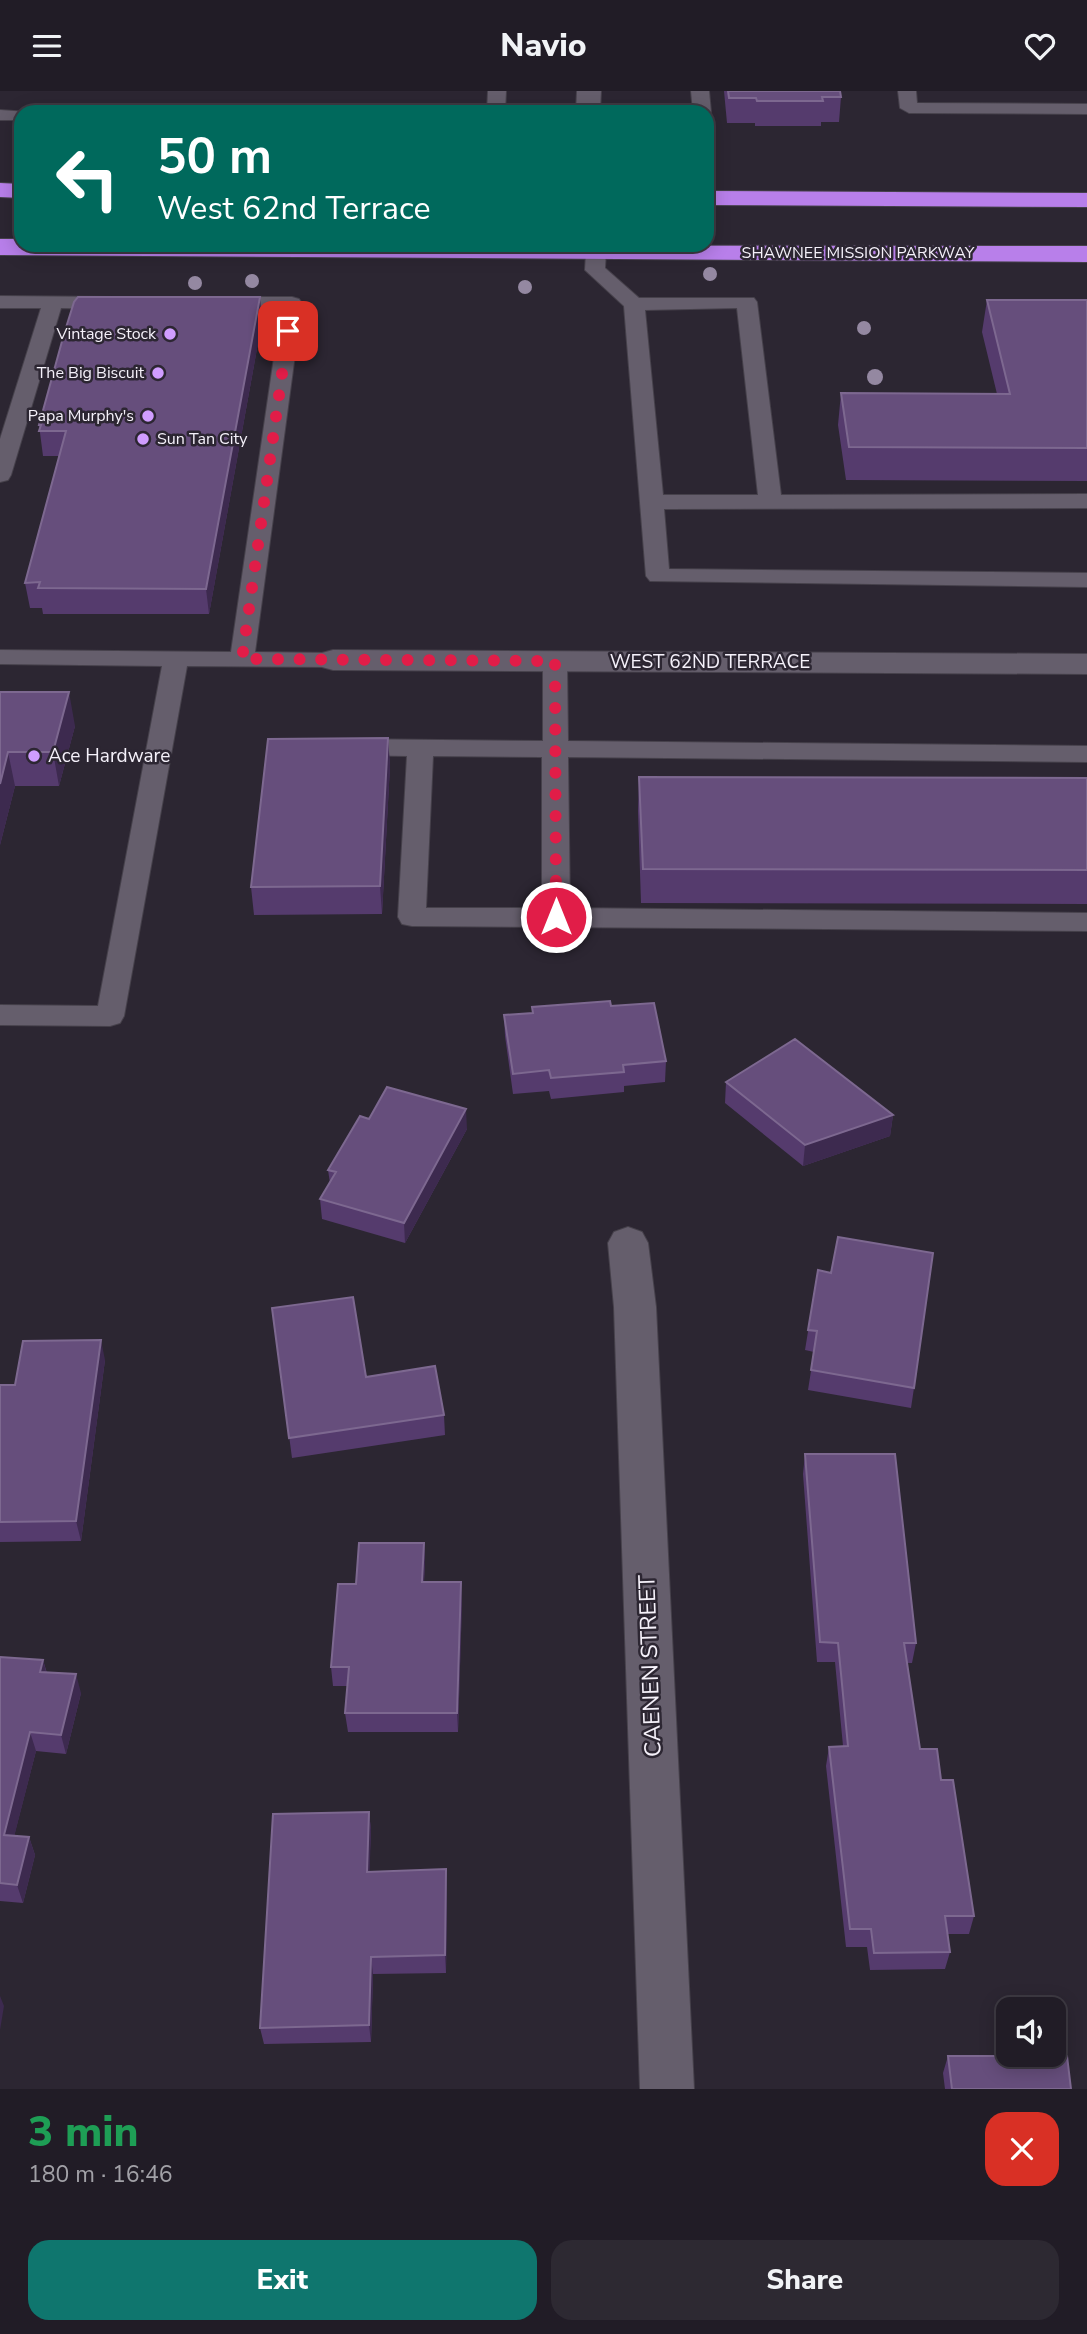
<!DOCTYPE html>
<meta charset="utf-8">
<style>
body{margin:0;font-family:"Nunito Sans",sans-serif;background:#2d2932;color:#f1f3f6;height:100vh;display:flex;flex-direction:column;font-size:26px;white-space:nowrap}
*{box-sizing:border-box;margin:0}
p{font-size:23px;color:#a2a1a7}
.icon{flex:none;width:38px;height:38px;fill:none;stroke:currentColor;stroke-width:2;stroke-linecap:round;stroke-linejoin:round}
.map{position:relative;height:1998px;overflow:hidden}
.drawer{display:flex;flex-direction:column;background:#211c26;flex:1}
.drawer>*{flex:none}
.guide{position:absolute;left:14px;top:14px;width:700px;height:147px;border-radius:21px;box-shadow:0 4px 18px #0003,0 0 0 2px #3e3a43;background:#00695c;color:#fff;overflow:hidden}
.controls{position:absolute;left:996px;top:1906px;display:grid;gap:14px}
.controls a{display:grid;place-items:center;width:70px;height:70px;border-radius:14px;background:#211c26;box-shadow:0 4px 18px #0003,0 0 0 2px #3e3a43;font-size:35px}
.pin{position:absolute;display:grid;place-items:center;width:60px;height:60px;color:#fff;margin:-30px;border-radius:14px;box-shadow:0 4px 10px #0006}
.me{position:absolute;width:77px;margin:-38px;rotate:0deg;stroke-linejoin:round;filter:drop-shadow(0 0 5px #0008)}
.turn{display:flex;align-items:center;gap:24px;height:147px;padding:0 28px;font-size:32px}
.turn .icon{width:91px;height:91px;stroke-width:2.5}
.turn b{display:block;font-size:49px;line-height:60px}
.round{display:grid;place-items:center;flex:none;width:74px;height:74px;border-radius:21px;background:#2d2932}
.head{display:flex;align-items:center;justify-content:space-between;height:119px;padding:0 28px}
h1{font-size:42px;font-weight:800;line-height:52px;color:#1e9e55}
.action{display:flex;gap:14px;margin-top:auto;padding:14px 28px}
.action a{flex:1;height:80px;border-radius:21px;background:#0f766e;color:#fff;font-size:28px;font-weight:800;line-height:80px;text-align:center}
.action a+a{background:#2d2932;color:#f1f3f6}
header{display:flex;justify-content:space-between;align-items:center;height:91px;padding:0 28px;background:#211c26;font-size:32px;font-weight:800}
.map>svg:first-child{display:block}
</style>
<header><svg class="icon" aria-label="menu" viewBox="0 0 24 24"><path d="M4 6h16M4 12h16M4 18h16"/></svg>Navio<svg class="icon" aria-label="heart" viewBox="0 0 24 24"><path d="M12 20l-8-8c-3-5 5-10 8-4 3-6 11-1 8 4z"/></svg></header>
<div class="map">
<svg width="1087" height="1998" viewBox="0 0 1087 1998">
<rect width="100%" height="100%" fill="#2c2632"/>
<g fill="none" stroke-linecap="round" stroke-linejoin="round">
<defs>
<path id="lane" d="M488,0H506L505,21H487Z
M691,0H709L711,21L708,25L707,21H693Z
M898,0H916L917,12L1087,13V23L909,22L900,17Z
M0,19L28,21H21V29H0Z
M596,155L603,157L606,161L605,177L639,207H754L757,211L781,404L1087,403V417L664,418L669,478L1087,482V496L650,490L646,485L624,215L585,179L586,161L589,157ZM737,217L758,404H663L645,219Z
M0,205L112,206L119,208L122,212L119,216L112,218L61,217L11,384L8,389L0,391V348L41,217H0Z
M221,206H292L299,208L302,212L255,561L333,562L342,564L345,569L342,574L333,576L187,575L124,925L120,932L110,935L0,934V914L98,915L162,575L0,573V559L231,561L281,218L214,216L211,212L214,208Z
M555,563L564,565L567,570L568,650L1087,655V671L568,666L570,817L1087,822V840L412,835L402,833L398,826L407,665L349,664L340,662L336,656L340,650L349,648L543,650V570L546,565ZM433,665L542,666V817H426Z"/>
<path id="street" d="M577,0H601L600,21H576Z
M333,559L1087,563V583L333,579L322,576L317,569L322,562Z
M628,1136L642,1141L648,1152L656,1216L694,1998H640L614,1216L608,1152L614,1141Z"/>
<path id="highway" d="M0,92L21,93V107L0,106Z
M707,100L1087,102V116L707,114Z
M0,148H21V154L1087,155V171L0,164Z"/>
</defs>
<use href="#lane" stroke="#46414b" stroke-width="2"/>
<use href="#street" stroke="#46414b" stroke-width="2"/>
<use href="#highway" stroke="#46414b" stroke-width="2"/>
<use href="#lane" fill="#655e6c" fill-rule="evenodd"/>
<use href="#street" fill="#655e6c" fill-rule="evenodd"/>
<use href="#highway" fill="#b87fea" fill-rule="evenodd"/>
</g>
<g fill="#9488a1">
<circle cx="710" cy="183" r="7"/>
<circle cx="252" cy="190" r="7"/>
<circle cx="195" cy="192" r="7"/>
<circle cx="525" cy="196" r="7"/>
<circle cx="864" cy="237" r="7"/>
<circle cx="875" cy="286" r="8"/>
</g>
<path fill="#553b6d" d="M724,0H840L841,6L839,31H821V35H755V32H727Z
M987,209H1087V390L846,389L838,334L841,302L997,303L982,241Z
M262,230L209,523H43L42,517H30L25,492L60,365H43L39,334Z
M0,601L75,635L59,695H15L0,754Z
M388,647L390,675L382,823L254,824L251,796Z
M639,686L1087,687V813L641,812L638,720Z
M611,915L666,970L665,991L624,995V1001L551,1008L549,1000L513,1003L505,945L504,924L532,922V916Z
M726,991L893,1024L890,1045L803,1075L725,1012Z
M369,1028L467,1038L405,1152L322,1128L320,1108L330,1092L328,1079Z
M818,1179L914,1297L911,1317L808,1299L814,1261L805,1259Z
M272,1217L366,1286L444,1324L445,1344L292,1367Z
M105,1269L81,1450L0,1451V1294H15Z
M805,1363L916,1552L912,1572H907L920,1658L941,1689L974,1825L969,1843H947L950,1861L945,1878L870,1879L867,1856H846L826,1675L829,1656L843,1655L835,1571H817L803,1383Z
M424,1452L425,1471L424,1491L462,1511L458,1641H348L345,1622L348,1595H333L331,1576L356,1493Z
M0,1566L43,1569L47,1582L81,1602L66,1663L36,1660L14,1745L29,1746L35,1764L23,1812L0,1810Z
M369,1721L371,1739L369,1781L447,1796L446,1882L373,1883L371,1951L264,1953L260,1937Z
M948,1965L1071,1998H945L943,1982Z"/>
<path fill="#3d2a4f" d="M260,206L262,230L209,523L206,498Z
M69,601L75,635L59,695L53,661Z
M388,647L390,675L382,823L380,795Z
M8,661L15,695L0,754V693Z
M466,1018L467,1038L405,1152L404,1132Z
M893,1024L890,1045L803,1075L805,1054Z
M101,1249L105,1269L81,1450L76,1430Z
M424,1452L425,1471L423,1511L422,1491Z
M461,1491L462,1511L458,1641L457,1622Z
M43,1569L48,1588L40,1581Z
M76,1583L81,1602L66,1663L61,1644Z
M30,1641L36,1660L10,1762L4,1744Z
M369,1721L371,1739L369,1799L367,1781Z
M29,1746L35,1764L23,1812L17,1794Z
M446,1778L447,1796L446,1882L445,1864Z
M371,1866L373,1883L371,1951L369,1934Z
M0,1905L4,1915L0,1939Z"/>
<path fill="#664e7c" stroke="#7d6890" stroke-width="2" d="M728,0H840L841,6H822L823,10H757L756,7H729Z
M78,206H260L206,498L38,497L40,491L25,492L66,340H39L41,334H39L64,243L74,211Z
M987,209H1087V357L849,356L841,302L1010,303Z
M0,601H69L53,661H8L0,693Z
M388,647L380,795L251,796L268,648Z
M639,686L1087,687V779L643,778Z
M610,910L611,915L654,912L666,970L623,974L624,981L551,987L549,979L513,983L504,924L533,922L532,916Z
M795,948L893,1024L805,1054L726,991Z
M387,996L466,1018L404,1132L320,1108L336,1081L328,1079L360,1025L369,1028Z
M838,1146L933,1162L914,1297L811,1279L817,1240L808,1239L818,1179L831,1182Z
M353,1206L366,1286L435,1275L444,1324L289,1347L272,1217Z
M101,1249L76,1430L0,1431V1294H15L23,1250Z
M805,1363H895L916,1552H904L920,1658H937L941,1689H953L974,1825H945L950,1861L874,1862L871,1838H850L829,1656L848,1655L838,1552L820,1551Z
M359,1452H424L422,1491H461L457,1622H345L349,1576H331L338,1493H356Z
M0,1566L43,1569L40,1581L76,1583L61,1644L30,1641L4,1744L29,1746L17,1794L0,1792Z
M369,1721L367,1781L446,1778L445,1864L371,1866L369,1934L260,1937L273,1723Z
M948,1965H1067L1071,1998H952Z"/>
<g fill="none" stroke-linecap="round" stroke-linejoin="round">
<path stroke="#e11d48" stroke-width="12" stroke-dasharray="0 21.6" d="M288,240L242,568L555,570L556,826"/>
</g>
<g fill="#d09dff" stroke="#2c2632" stroke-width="2.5">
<circle cx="170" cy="243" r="7"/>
<circle cx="158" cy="282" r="7"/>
<circle cx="148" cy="325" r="7"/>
<circle cx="143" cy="348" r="7"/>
<circle cx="34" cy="665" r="7"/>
</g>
<g text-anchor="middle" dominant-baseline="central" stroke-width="5" stroke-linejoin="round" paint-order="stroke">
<g font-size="16" fill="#f5f1fa" stroke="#2c2632">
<text x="858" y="162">SHAWNEE MISSION PARKWAY</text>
</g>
<g font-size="16" fill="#f5f1fa" stroke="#2c2632" text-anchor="end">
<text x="156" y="243">Vintage Stock</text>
<text x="144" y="282">The Big Biscuit</text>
<text x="134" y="325">Papa Murphy's</text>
<text x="157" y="348" text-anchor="start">Sun Tan City</text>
</g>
<g font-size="19" fill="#f5f1fa" stroke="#2c2632">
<text x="710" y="571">WEST 62ND TERRACE</text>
</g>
<g font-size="19" fill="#f5f1fa" stroke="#2c2632" text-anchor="start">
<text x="48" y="665">Ace Hardware</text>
</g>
<g font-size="23" fill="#f5f1fa" stroke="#2c2632">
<text transform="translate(650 1575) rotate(-92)">CAENEN STREET</text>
</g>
</g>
</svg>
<div class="controls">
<a><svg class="icon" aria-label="sound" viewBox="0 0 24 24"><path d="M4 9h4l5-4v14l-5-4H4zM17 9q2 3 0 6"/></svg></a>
</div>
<div class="pin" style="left:288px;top:240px;background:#d93025"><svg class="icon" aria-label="arrive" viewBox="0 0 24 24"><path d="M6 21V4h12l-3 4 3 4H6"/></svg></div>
<svg class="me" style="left:556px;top:826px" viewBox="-20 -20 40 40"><circle r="17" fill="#e11d48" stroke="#fff" stroke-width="3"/><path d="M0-11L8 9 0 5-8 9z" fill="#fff"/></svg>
<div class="guide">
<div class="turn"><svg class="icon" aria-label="left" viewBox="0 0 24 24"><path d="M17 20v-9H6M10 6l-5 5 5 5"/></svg><div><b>50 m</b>West 62nd Terrace</div></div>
</div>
</div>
<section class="drawer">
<div class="head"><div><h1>3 min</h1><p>180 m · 16:46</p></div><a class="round" style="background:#d93025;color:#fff"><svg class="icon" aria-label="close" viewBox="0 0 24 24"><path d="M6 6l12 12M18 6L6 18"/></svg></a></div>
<div class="action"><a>Exit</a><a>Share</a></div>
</section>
